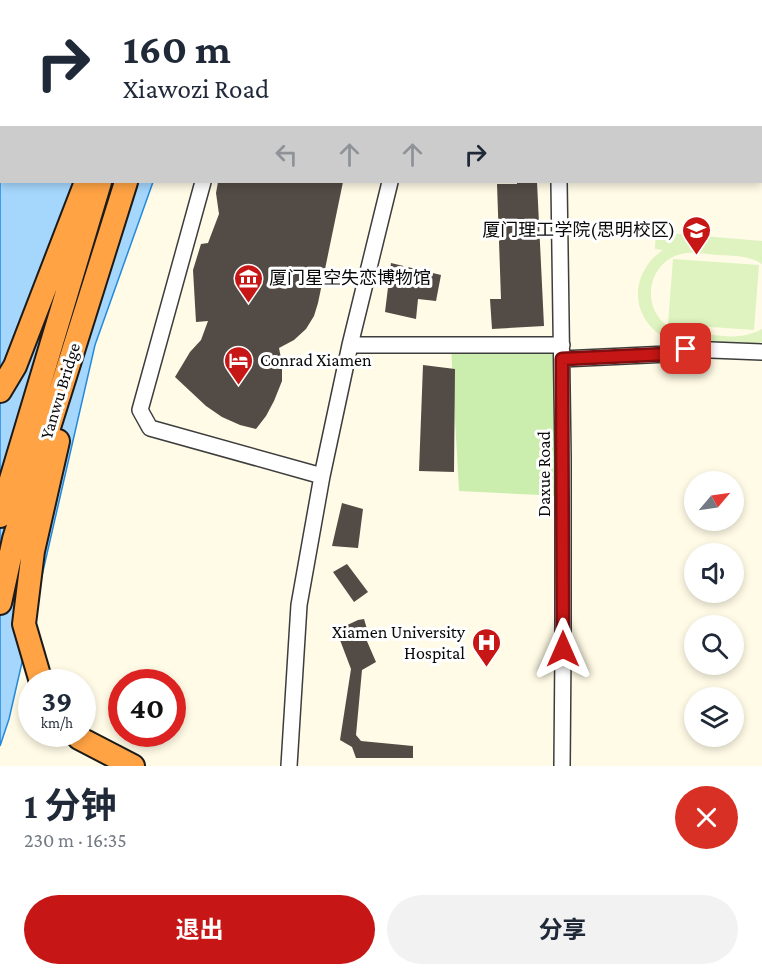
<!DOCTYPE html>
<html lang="zh">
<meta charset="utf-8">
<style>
body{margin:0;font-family:"Crimson Pro","Noto Sans SC",serif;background:#f2f2f3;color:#1f2937;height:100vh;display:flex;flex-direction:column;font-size:22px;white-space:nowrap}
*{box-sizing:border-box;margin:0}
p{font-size:20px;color:#747a83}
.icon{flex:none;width:33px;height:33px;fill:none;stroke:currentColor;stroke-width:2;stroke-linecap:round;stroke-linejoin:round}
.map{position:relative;height:766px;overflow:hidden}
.panel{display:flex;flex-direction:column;background:#fff;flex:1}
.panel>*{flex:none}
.banner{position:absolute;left:0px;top:0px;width:762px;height:183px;box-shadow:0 3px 9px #0003;background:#fff;color:#1f2937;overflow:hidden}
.needle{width:39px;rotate:61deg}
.controls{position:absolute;left:684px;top:471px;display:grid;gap:12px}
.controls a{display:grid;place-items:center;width:60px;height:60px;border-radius:50%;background:#fff;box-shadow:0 3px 9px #0003;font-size:30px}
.speed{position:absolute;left:18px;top:669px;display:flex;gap:12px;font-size:30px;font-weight:700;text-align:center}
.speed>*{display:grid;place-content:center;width:78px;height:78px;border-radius:50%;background:#fff;box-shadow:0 3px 9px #0003;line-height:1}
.speed small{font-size:15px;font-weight:400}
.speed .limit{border:9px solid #d22;background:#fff;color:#111}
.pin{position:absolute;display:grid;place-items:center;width:51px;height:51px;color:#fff;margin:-26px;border-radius:12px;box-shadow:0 3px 9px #0006}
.me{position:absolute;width:66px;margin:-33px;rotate:0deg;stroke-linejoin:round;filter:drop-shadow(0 0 4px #0008)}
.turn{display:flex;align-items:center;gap:21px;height:126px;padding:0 24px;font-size:27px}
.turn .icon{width:78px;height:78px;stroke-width:2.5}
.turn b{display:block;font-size:42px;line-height:51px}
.lanes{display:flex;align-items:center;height:57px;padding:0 24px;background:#0003;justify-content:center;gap:30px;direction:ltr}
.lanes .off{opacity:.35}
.round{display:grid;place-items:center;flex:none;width:63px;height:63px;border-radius:32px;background:#f2f2f3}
.overview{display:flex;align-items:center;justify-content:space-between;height:102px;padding:0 24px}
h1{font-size:36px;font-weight:700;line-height:45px}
.action{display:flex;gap:12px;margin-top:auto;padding:12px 24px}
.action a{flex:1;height:69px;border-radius:36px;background:#c61615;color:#fff;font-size:24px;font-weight:700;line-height:69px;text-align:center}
.action a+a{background:#f2f2f3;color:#1f2937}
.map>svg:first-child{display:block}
</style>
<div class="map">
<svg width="762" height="766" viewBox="0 0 762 766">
<rect width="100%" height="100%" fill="#fffbe6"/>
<path fill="#cbedad" d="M552,346L561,496L459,491L451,347Z"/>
<path fill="#def3bf" d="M656,232L762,241V264C749,255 733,256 718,255C706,254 692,251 681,254C648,262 640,307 668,326C679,333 691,333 704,334C725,336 742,340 762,329V342L752,346L681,345C644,335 624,296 649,263C653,257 658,254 663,250L655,249Z
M673,259L759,265L754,330L668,324Z"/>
<path fill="#a5d7fd" stroke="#2589db" stroke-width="1.5" d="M0,0H216V2H2V182H153L95,345L9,719L0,746Z"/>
<path fill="#534b45" d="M218,182H343L318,303L314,316L306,329L294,340L279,348L282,363V381L274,401L266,416L256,429L240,425L222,417L206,406L175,377L190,352L201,340L208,321L196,322L193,270L201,244L208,243L219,214L216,193Z
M517,182H537L544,326L492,329L490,299H501L497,184H517Z
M391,263L441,275L436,301L418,299L416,319L385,312Z
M423,365L455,369L454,472L419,471Z
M342,503L363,509L358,548L332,546Z
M347,564L368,592L354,602L333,572Z
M364,619L367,629L363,632L376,662L362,670L356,735L361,741L413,746V758H356L352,747L340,740L351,669L340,640L346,636L341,628L358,620Z"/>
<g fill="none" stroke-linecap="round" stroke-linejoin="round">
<defs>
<path id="minor" d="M662,0L669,2
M581,2L582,0
M760,2L761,0
M203,182L140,410L150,428L322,476
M559,182L563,457V649L562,766
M350,345L390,182
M562,359L668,354L686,349L762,352
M289,766L299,605L322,476L350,345H562"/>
<path id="highway" d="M153,2L154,0
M183,2L184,0
M0,391L15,366L86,182
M0,516L100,182
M0,603L14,539L126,182
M41,682L24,624L33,551L58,441
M76,734L79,738L133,766"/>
</defs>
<use href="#minor" stroke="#3d3d3d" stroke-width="18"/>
<use href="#highway" stroke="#1b1b1b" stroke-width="26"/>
<use href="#minor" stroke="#fff" stroke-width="15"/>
<use href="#highway" stroke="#ffa344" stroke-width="22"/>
</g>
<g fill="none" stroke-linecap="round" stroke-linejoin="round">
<defs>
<path id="route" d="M563,649L562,359L668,354L686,349"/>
</defs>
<use href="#route" stroke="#810e0e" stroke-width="15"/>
<use href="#route" stroke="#c61615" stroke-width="10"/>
</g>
<defs>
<symbol id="university-pin" viewBox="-11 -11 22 30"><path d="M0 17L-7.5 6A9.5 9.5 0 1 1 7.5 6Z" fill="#c61615" stroke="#fff"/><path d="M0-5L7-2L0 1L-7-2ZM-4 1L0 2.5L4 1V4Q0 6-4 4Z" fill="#fff"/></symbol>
<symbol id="museum-pin" viewBox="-11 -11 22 30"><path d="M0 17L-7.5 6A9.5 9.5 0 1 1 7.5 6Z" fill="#c61615" stroke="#fff"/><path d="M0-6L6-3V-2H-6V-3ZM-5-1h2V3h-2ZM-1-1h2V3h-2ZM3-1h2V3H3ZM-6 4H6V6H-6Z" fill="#fff"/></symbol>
<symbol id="hotel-pin" viewBox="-11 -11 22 30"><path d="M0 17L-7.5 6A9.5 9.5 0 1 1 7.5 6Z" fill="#c61615" stroke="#fff"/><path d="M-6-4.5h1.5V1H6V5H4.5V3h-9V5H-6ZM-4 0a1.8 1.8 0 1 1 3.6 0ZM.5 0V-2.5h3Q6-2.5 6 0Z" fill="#fff"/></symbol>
<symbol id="hospital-pin" viewBox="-11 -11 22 30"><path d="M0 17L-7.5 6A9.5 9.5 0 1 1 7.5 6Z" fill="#c61615" stroke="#fff"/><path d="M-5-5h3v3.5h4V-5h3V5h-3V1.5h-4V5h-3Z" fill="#fff"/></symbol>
</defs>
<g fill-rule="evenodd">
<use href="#university-pin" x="680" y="214" width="33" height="45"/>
<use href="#museum-pin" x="232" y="262" width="33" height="45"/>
<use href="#hotel-pin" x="222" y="344" width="33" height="45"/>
<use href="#hospital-pin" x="470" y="626" width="33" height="45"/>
</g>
<g text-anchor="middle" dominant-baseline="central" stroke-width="6" stroke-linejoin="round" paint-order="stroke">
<g font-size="18" fill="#0a0a0a" stroke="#fff" text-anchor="end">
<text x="675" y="230">厦门理工学院(思明校区)</text>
<text x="269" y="278" text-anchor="start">厦门星空失恋博物馆</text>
<text x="260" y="360" text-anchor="start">Conrad Xiamen</text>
<text x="465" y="632">Xiamen University<tspan x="465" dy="21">Hospital</tspan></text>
</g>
<g font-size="18" fill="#0a0a0a" stroke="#fff">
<text transform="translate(60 391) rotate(-73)">Yanwu Bridge</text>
<text transform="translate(544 474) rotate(-90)">Daxue Road</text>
</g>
</g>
</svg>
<div class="controls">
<a><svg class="needle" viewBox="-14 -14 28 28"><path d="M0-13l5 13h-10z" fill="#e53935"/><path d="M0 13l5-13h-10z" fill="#747a83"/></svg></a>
<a><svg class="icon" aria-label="sound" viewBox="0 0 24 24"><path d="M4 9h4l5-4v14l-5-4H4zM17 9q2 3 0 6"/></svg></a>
<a><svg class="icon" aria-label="search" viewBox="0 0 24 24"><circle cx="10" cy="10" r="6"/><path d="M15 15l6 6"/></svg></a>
<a><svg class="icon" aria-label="layers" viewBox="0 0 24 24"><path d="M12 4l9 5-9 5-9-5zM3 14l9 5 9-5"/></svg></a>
</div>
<div class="speed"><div>39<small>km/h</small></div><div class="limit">40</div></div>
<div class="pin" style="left:686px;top:349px;background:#d93025"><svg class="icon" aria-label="arrive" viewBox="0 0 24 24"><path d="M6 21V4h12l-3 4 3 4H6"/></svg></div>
<svg class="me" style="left:563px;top:649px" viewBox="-20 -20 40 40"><path d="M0-17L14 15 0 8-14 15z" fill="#c61615" stroke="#fff" stroke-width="4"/></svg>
<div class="banner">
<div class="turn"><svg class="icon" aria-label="right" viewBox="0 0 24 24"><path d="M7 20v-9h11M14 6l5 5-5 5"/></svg><div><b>160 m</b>Xiawozi Road</div></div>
<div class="lanes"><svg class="icon off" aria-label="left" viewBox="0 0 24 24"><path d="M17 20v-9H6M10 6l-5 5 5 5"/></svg><svg class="icon off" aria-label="ahead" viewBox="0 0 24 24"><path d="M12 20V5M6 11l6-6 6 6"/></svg><svg class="icon off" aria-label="ahead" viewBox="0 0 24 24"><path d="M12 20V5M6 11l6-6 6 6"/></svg><svg class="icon" aria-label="right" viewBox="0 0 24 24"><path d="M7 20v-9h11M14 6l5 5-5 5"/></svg></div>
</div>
</div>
<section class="panel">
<div class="overview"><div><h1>1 分钟</h1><p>230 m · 16:35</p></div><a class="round" style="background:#d93025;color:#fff"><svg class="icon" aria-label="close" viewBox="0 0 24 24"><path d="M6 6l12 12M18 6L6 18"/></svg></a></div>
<div class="action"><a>退出</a><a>分享</a></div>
</section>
